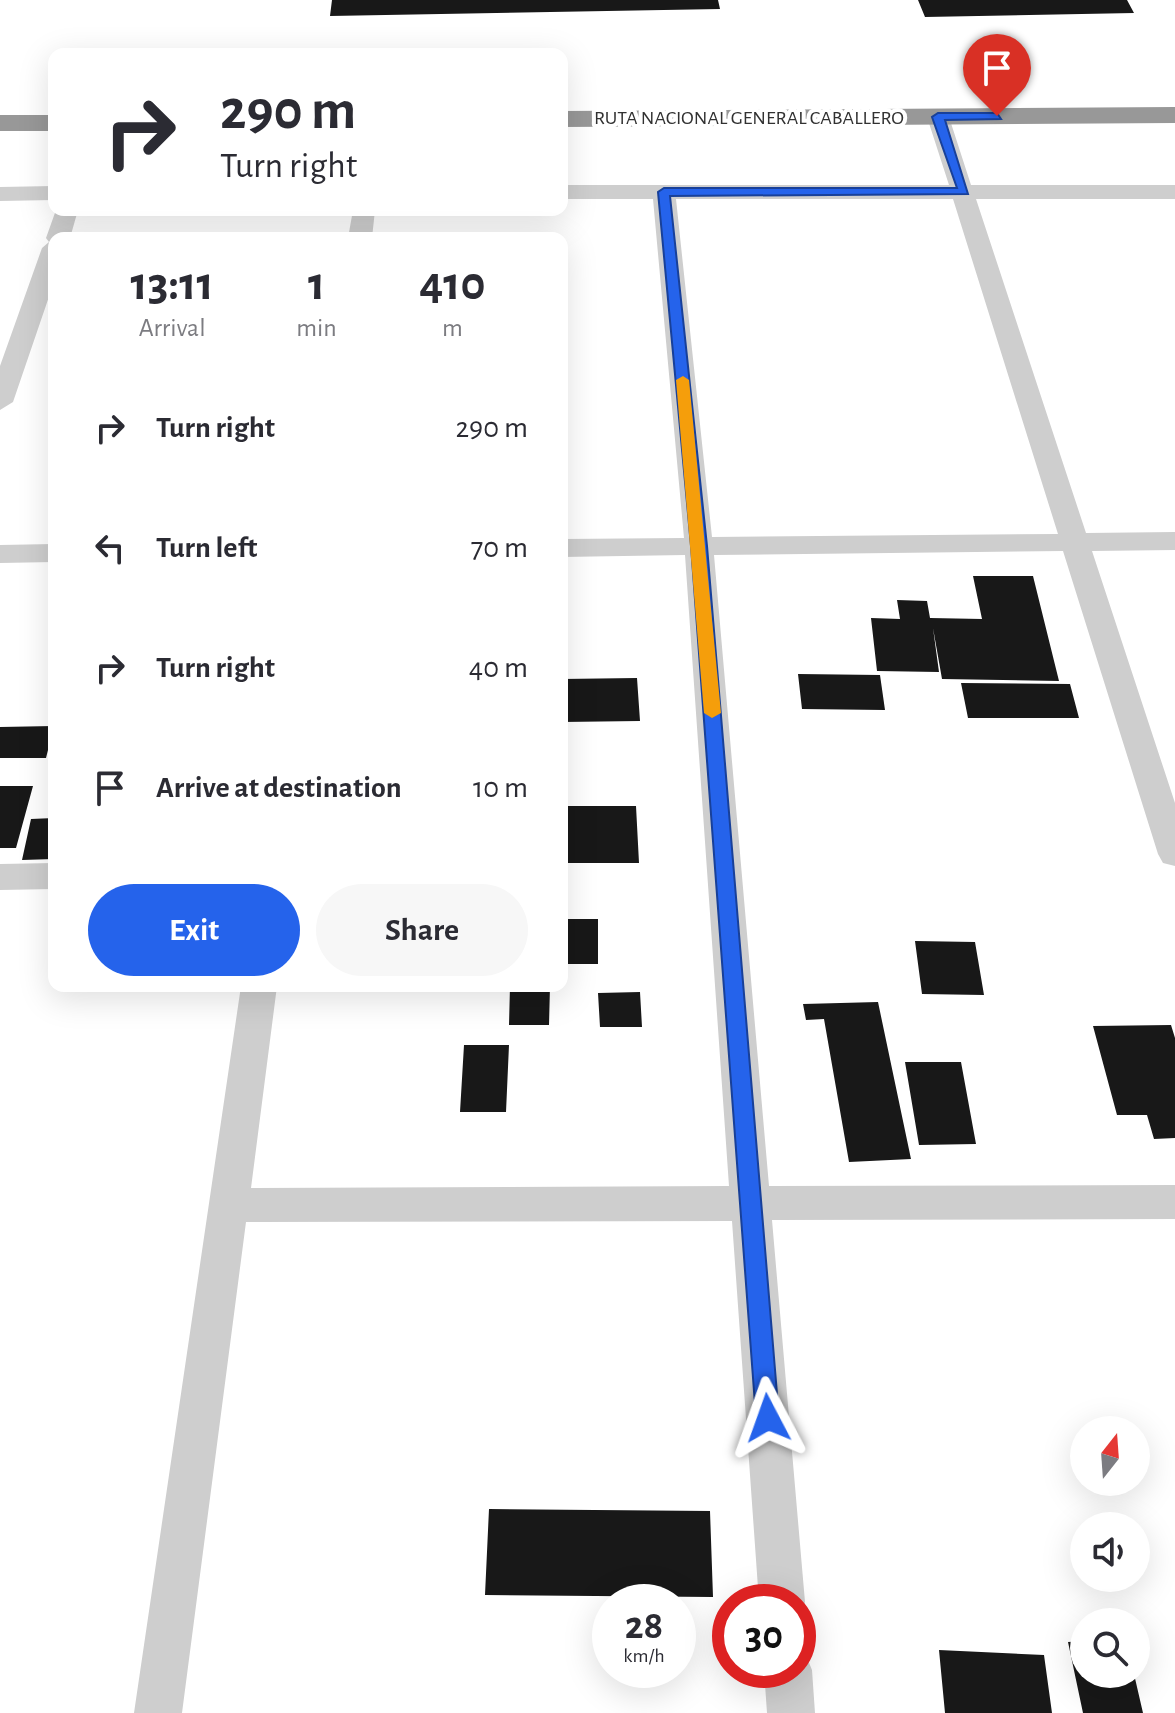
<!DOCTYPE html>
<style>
body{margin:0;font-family:"Alegreya Sans",sans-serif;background:#f7f7f7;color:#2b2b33;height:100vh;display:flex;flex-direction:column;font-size:30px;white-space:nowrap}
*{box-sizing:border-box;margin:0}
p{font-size:26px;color:#7c7c81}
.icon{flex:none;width:44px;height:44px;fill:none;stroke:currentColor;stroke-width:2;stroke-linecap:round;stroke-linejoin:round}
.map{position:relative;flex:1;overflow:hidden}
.drawer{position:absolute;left:48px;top:232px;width:520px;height:760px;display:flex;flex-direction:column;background:#fff;border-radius:16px;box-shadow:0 8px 32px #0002}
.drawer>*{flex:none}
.hud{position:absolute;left:48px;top:48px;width:520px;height:168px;border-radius:16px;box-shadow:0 8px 32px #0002;background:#fff;color:#2b2b33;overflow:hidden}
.needle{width:52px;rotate:17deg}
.tools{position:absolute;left:1070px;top:1416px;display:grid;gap:16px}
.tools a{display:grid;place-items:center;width:80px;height:80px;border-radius:50%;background:#fff;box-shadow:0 8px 32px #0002;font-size:40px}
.speed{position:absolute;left:592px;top:1584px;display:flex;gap:16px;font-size:40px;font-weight:700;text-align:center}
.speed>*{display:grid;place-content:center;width:104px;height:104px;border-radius:50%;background:#fff;box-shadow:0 8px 32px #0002;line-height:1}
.speed small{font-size:20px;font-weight:400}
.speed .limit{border:12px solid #d22;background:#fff;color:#111}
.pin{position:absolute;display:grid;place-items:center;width:68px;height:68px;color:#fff;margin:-82px -34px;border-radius:50% 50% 50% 0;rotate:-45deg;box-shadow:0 0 8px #0007}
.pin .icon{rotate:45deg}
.me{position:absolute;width:88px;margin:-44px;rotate:356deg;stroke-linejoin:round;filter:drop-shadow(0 0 6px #0008)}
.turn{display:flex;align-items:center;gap:28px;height:168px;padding:0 40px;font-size:36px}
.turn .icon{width:104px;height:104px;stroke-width:2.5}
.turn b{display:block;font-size:56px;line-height:68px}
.eta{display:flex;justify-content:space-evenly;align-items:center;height:136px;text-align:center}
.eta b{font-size:48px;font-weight:600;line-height:56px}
.cta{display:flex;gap:16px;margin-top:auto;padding:16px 40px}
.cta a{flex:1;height:92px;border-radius:48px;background:#2563eb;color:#fff;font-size:32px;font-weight:600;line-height:92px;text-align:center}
.cta a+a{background:#f7f7f7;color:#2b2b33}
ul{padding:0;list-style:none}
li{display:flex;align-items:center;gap:24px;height:120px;padding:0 40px}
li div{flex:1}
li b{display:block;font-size:30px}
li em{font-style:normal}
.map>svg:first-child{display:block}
</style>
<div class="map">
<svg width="1175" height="1713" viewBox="0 0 1175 1713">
<rect width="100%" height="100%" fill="#fff"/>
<path fill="#181818" d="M332,0H718L720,9L330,16Z
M918,0H1127L1134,13L925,17Z
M973,576H1033L1059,681L942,679L933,628L939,672L877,671L871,618L900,619L897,600L927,601L930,618L982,619Z
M798,674L880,675L885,710L802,709Z
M637,678L640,721L562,722V679Z
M961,683L1070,684L1079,718H968Z
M0,727L54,726L46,758H0Z
M0,786H33L16,848H0Z
M562,806H636L639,863H562Z
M54,818V859L22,860L31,819Z
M562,919H598V964H562Z
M915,941L975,942L984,995L922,994Z
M510,986H550L549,1025H509Z
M640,992L642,1027H600L598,993Z
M878,1002L911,1159L849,1162L824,1019L806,1020L803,1004Z
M1171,1025L1175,1038V1138L1154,1139L1147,1115H1117L1093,1026Z
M464,1045H509L506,1112H460Z
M905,1062H961L976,1144L919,1145Z
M489,1509L710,1511L713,1597L485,1595Z
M1084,1641V1674H1134L1143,1713H1083L1068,1642Z
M939,1650L1044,1655L1052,1713H945Z"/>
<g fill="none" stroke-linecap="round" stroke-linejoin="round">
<path fill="#cecece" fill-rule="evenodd" d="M938,111L949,117L971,185H1175V199H976L1086,533L1175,532V550L1092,551L1175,803V866L1163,863L1158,854L1063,551L714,555L769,1186L1175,1185V1219L772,1220L805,1602L798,1619V1602H759L732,1221L246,1222L182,1713H134L241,986H277L251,1188L729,1186L685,555L562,557V539L684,538L653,199H562V185H949L927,117ZM676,199H953L1058,534L712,537Z
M54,186V200L0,201V187Z
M56,210H78L70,238H54V282L13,402L0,410V366L42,248L49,242L46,238Z
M353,210H375L372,238H348Z
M54,544V562L0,563V545Z
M54,863V889L0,890V864Z
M798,1650L805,1653L812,1670L815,1713H767L764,1670H798Z"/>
<path fill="#989898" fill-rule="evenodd" d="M1175,107V123L562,127V111Z
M0,115H54V131H0Z"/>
</g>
<path fill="#2563eb" stroke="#184099" stroke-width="2" d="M997,113L1001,119L945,120L968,194L670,196L707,546L779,1418L776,1426L768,1429L760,1426L756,1418L691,546L658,192L664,188H957L932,117L938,113Z"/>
<path fill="#f59e0b" d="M683,376L689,380L721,713L712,718L704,713L676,380Z"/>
<g text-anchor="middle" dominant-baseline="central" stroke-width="8" stroke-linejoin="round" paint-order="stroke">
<g font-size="20" fill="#313131" stroke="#fff">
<text x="749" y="118">RUTA NACIONAL GENERAL CABALLERO</text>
</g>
</g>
</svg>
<div class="tools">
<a><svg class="needle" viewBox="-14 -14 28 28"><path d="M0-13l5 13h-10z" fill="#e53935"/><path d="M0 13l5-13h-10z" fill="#7c7c81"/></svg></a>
<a><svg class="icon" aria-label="sound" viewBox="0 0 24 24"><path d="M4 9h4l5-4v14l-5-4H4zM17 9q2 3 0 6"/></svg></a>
<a><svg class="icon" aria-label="search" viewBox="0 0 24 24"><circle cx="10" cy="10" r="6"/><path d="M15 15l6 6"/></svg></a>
</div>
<div class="speed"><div>28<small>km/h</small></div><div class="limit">30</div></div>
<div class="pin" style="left:997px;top:116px;background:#d93025"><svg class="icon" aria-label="arrive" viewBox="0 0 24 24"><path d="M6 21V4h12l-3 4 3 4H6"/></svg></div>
<svg class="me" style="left:768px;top:1418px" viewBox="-20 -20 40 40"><path d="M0-17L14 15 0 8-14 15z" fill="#2563eb" stroke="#fff" stroke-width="4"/></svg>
<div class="hud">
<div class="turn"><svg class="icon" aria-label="right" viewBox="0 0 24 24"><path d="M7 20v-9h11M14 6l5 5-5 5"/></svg><div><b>290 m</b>Turn right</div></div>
</div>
<section class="drawer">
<div class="eta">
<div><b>13:11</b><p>Arrival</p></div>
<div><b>1</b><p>min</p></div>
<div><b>410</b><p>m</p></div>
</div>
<ul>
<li><svg class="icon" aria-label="right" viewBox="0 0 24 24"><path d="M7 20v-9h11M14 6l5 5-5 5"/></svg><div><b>Turn right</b></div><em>290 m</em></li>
<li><svg class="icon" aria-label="left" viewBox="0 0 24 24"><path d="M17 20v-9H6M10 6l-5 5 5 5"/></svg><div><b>Turn left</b></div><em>70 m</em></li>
<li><svg class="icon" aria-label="right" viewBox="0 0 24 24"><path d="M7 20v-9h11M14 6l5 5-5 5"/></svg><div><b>Turn right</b></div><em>40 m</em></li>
<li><svg class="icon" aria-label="arrive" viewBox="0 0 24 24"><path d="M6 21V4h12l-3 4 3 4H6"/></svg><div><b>Arrive at destination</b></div><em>10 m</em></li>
</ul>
<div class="cta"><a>Exit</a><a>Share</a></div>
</section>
</div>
